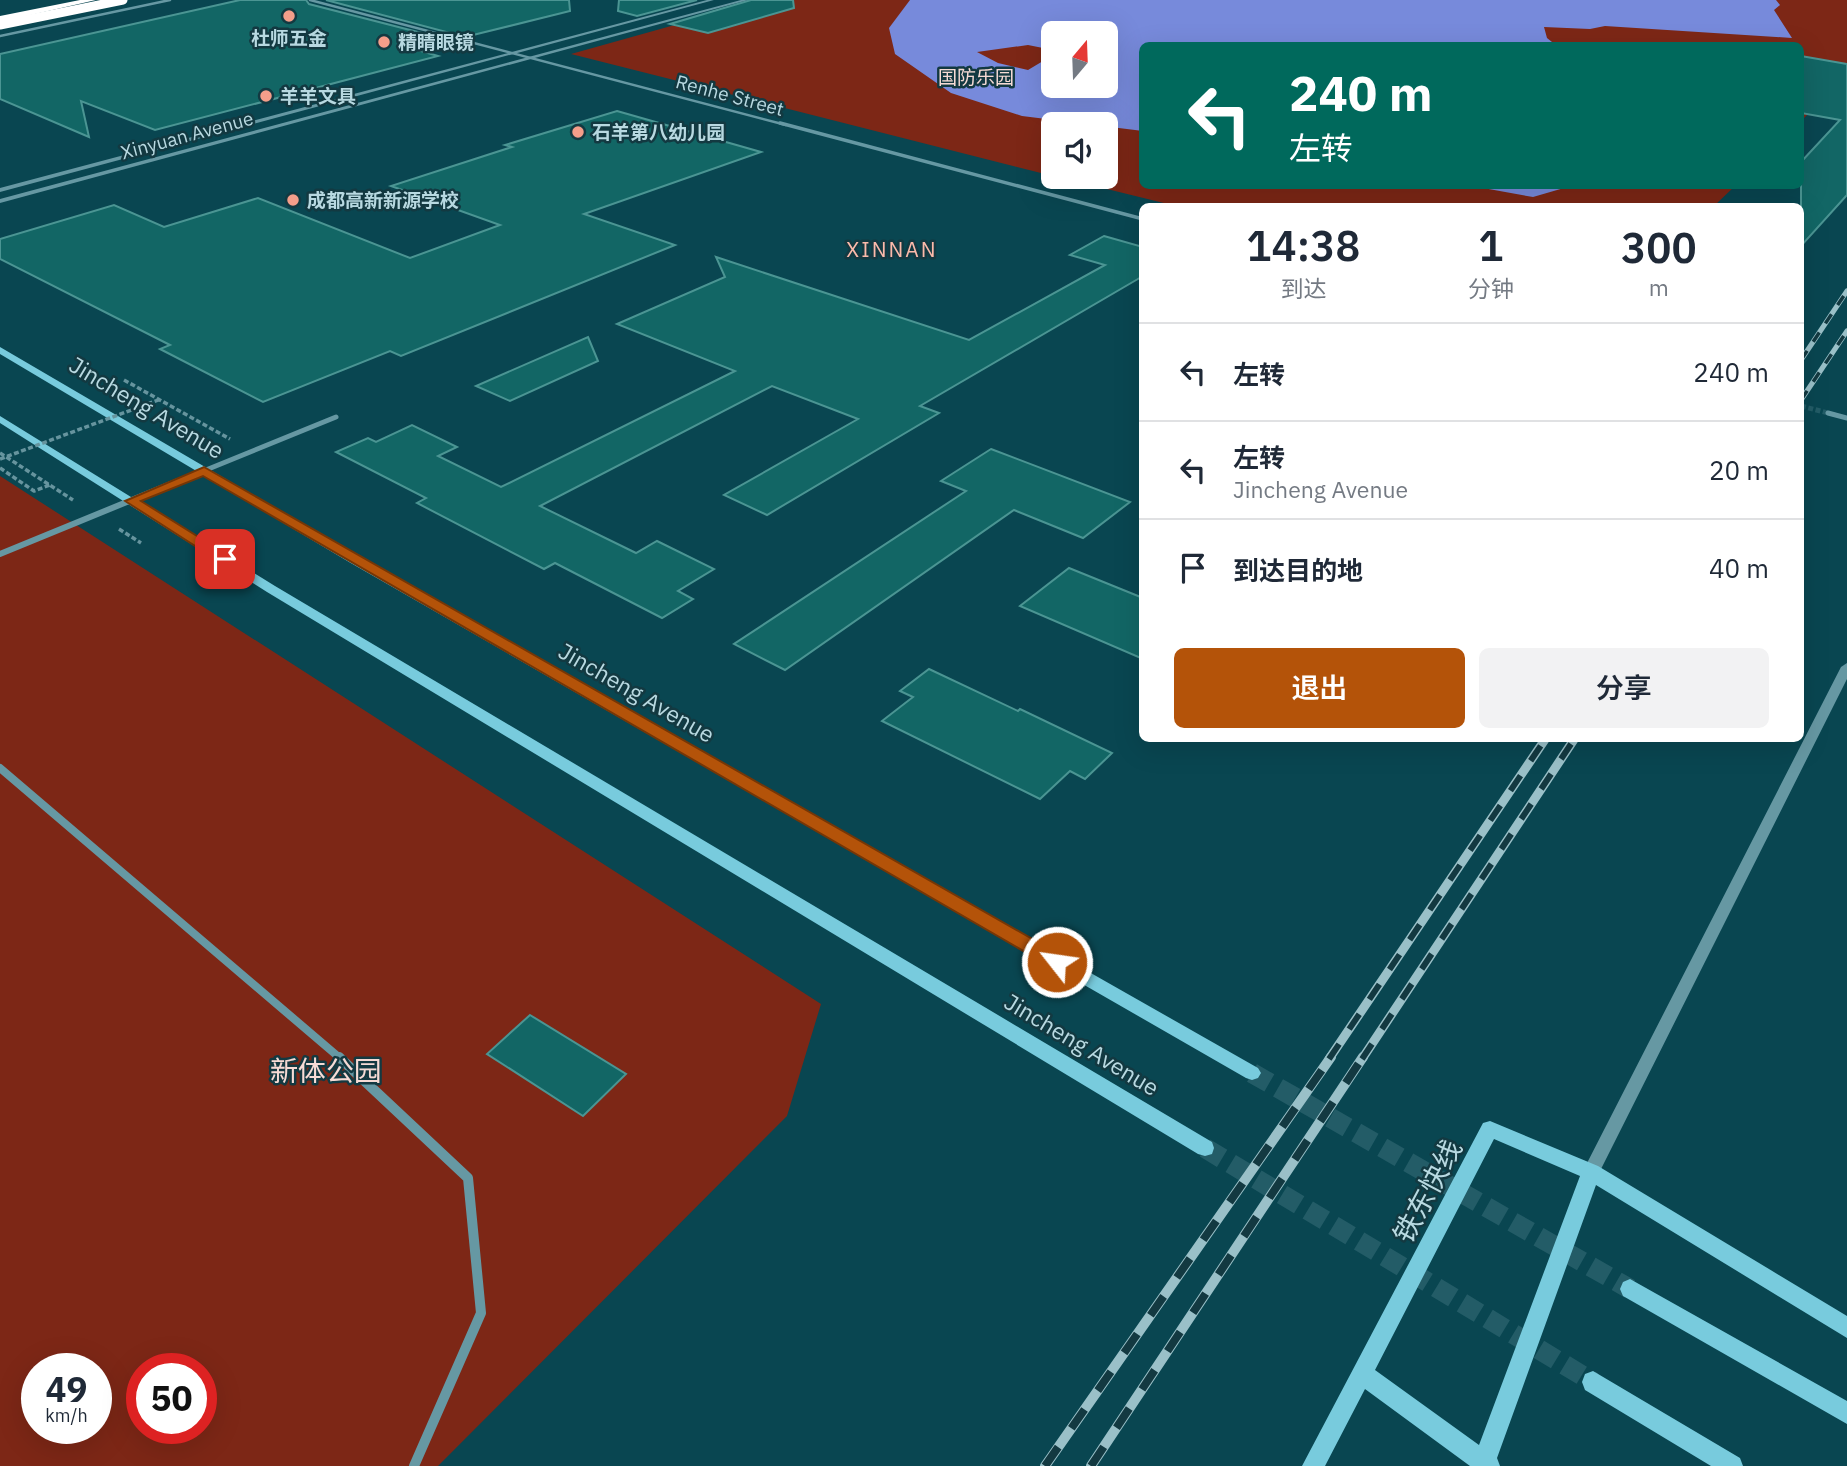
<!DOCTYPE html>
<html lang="zh">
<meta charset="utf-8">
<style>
body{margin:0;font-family:"IBM Plex Sans","Noto Sans SC",sans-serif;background:#f2f2f3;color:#1f2937;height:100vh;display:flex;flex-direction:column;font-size:26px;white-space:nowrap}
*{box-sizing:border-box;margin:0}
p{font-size:23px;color:#747a83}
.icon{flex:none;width:38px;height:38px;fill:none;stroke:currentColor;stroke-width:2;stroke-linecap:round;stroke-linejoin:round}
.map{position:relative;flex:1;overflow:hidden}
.panel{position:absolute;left:1139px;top:203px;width:665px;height:539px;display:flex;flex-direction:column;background:#fff;border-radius:10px;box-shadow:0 7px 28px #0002}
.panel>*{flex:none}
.banner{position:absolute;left:1139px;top:42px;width:665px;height:147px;border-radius:10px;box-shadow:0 7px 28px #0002;background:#00695c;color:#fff;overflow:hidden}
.needle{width:46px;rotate:19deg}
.controls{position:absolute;left:1041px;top:21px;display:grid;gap:14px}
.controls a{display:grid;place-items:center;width:77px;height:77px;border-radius:10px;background:#fff;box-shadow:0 7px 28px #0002;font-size:35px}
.speed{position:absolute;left:21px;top:1353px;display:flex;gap:14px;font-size:35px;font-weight:700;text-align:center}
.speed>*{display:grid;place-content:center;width:91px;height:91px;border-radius:50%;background:#fff;box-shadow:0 7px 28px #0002;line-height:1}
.speed small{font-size:18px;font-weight:400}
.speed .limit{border:10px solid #d22;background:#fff;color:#111}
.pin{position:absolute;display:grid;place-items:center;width:60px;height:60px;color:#fff;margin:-30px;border-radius:14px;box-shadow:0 4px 10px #0006}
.me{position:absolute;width:77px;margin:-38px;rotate:300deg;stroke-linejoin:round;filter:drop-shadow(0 0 5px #0008)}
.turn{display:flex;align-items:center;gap:24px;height:147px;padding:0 35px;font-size:32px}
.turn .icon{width:91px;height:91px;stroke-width:2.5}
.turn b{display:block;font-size:49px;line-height:60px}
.eta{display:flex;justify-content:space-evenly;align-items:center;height:119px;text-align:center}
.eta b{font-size:42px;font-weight:600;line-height:49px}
.cta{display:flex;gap:14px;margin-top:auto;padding:14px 35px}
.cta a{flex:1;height:80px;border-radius:10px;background:#b45309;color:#fff;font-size:28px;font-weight:600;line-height:80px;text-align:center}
.cta a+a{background:#f2f2f3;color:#1f2937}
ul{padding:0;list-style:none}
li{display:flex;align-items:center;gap:21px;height:98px;padding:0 35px;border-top:2px solid #e0e1e3}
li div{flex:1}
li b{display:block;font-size:26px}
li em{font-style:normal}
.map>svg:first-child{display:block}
</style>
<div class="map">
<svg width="1847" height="1466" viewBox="0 0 1847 1466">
<rect width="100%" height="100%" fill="#094651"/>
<path fill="#7d2716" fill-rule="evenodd" d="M764,0H1847V76L1801,121V46H1143V186H1735L1714,206H1176L1058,177H1106V124H1054L1053,176L571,54ZM1054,33H1106V86H1054Z
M0,476L821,1004L787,1116L438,1466H0ZM37,1368H96V1428H37ZM142,1368H201V1428H142Z"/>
<path fill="#778adb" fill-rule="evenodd" d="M910,0H1776L1780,5L1774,10L1792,38L1605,26L1590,29L1544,27L1547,38L1557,46H1143V131L1022,116L951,93L895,54L889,28ZM1054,33H1106V86H1054L1053,55L1028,70L998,63L977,52L1028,45L1053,50Z
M1472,186H1564V188L1533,197Z"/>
<path fill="#126665" stroke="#4b9593" stroke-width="2" d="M240,0H306L309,4L449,40L414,49L438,56L155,130L81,101L89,137L0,99V54Z
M326,0H569L570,11L465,37Z
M619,0H697L637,16L618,11Z
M751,0H793L794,8L708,33L670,24Z
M1801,56L1847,64V195L1801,246V162L1840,120L1801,113Z
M617,111L761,152L584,214L675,245L401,356L390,351L263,402L160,349L170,345L0,259V239L114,205L164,227L258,198L410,258L500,225L391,186L512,147L505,145Z
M1104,236L1139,246L1143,243V276L920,406L939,413L767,515L724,495L858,419L772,386L540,506L636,553L657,541L714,569L678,591L693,599L662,618L555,563L544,569L417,503L426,498L336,452L368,438L376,442L412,425L457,447L438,456L501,487L735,371L617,324L725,277L716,257L969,340L1105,265L1070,255Z
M588,337L598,361L510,401L476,386Z
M991,449L1130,502L1083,538L1014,510L785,670L734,644L966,491L941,481Z
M1069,568L1143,598V659L1020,606Z
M929,669L1018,711L1020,709L1112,753L1085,779L1070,771L1040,799L882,721L913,697L900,691Z
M530,1015L626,1074L583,1116L487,1054Z"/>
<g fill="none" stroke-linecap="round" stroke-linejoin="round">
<path stroke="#235c67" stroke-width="5" stroke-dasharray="5 2.5" stroke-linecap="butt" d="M1801,406L1828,413"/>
<path stroke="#235c67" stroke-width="20" stroke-dasharray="20 10" stroke-linecap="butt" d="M1252,1073L1630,1289
M1205,1148L1593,1382"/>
<path stroke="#66949e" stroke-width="3.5" stroke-dasharray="5 2.5" stroke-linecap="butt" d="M124,380L230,439
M0,453L73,500
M0,468L34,491L50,485
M119,529L141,543"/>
<path stroke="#6698a3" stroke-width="2.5" d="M310,0L786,125
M0,36L170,0"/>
<path stroke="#6698a3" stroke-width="3.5" d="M780,123L1143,219"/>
<path stroke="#6698a3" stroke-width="5" d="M1828,413L1847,418
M174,483L336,417"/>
<path stroke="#6698a3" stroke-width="6" d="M0,554L178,481"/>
<path stroke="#6698a3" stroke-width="8" d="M0,768L341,1059"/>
<path stroke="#6698a3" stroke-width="10" d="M339,1057L468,1178L481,1313L414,1466"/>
<path fill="#6698a3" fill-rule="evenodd" d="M707,0H714L0,192V188Z
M741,0H748L0,203V199Z
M1847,663V679L1597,1177L1591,1179L1585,1177L1583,1172L1585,1167L1841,667Z"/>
<path fill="#78cbdd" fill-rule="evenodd" d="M0,347L357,556L1258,1068L1261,1073L1258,1078L1252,1080L1246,1078L349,562L0,354Z
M0,416L275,586L1212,1142L1214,1148L1212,1154L1205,1156L1198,1154L267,592L0,423Z
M1490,1121L1598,1166L1847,1316V1338L1596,1185L1497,1458L1500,1466H1470L1365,1389L1325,1466H1302L1483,1123ZM1494,1139L1580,1176L1479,1445L1375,1370Z
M1630,1279L1847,1401V1424L1623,1296L1620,1289L1623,1282Z
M1593,1371L1740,1458L1743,1466H1711L1585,1390L1582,1382L1585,1374Z"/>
<path fill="#fff" fill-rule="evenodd" d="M80,0H96L0,22V16Z"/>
<defs>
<path id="rail-far2" d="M1801,360L1847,291
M1801,400L1847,331"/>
<path id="rail-far1" d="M1329,1059L1546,738
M1362,1059L1575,738"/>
<path id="rail" d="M1045,1466L1331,1057
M1091,1466L1363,1057"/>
</defs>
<use href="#rail-far2" stroke="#9ac0c8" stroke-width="5"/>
<use href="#rail-far1" stroke="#9ac0c8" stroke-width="9"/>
<use href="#rail" stroke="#9ac0c8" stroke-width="10"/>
<use href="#rail-far2" stroke="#133941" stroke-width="3.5" stroke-dasharray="11" stroke-linecap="butt"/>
<use href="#rail-far1" stroke="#133941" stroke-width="6" stroke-dasharray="18" stroke-linecap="butt"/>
<use href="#rail" stroke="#133941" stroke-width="8" stroke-dasharray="23" stroke-linecap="butt"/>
<path stroke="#66949e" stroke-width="3.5" stroke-dasharray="5 2.5" stroke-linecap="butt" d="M0,459L161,399"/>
<path stroke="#fff" stroke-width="9" d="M0,25L123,0"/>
</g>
<path fill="#b45309" stroke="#753606" stroke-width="2" d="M204,467L1064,957L1067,962L1064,967L1057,969L1051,967L203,476L141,501L229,556V562H220L125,501Z"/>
<g fill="#f49e8a" stroke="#133941" stroke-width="2.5">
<circle cx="289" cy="16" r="7"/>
<circle cx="384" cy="42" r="7"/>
<circle cx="266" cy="96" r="7"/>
<circle cx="578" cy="132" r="7"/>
<circle cx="293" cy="200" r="7"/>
</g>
<g text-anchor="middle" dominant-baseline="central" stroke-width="5" stroke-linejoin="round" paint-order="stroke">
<g font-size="19" font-weight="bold" fill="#b8d9e1" stroke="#133941" text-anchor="start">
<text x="289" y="38" text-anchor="middle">杜师五金</text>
<text x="398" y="42">精睛眼镜</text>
<text x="280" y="96">羊羊文具</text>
<text x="592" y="132">石羊第八幼儿园</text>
<text x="307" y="200">成都高新新源学校</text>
</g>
<g font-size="19" fill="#f6dbd5" stroke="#133941">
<text x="976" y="77">国防乐园</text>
</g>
<g font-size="19" fill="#b8d9e1" stroke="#133941">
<text transform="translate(730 95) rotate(15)">Renhe Street</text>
<text transform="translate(187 135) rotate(-15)">Xinyuan Avenue</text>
</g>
<g font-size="21" letter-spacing="2" fill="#fcbaab" stroke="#133941">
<text x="892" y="249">XINNAN</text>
</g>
<g font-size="23" fill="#b8d9e1" stroke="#133941">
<text transform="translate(147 407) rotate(31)">Jincheng Avenue</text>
<text transform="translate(637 692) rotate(30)">Jincheng Avenue</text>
<text transform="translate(1082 1044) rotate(31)">Jincheng Avenue</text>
</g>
<g font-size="28" fill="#f6dbd5" stroke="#133941">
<text x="326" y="1070">新体公园</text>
</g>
<g font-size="28" fill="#b8d9e1" stroke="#133941">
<text transform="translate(1427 1191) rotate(-62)">铁东快线</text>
</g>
</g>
</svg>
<div class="controls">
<a><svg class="needle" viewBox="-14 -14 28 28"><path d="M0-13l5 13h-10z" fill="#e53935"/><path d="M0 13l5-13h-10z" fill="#747a83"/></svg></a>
<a><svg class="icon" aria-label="sound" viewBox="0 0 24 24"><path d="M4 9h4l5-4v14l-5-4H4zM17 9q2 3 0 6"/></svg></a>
</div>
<div class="speed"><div>49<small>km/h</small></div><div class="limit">50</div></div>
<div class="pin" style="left:225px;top:559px;background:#d93025"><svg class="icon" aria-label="arrive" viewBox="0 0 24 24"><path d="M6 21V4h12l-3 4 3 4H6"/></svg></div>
<svg class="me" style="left:1057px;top:962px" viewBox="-20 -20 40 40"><circle r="17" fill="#b45309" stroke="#fff" stroke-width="3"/><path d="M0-11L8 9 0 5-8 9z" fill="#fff"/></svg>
<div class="banner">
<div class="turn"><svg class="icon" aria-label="left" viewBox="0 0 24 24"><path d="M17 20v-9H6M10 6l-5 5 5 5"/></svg><div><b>240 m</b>左转</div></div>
</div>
<section class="panel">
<div class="eta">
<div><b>14:38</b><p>到达</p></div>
<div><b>1</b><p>分钟</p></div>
<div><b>300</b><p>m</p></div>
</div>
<ul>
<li><svg class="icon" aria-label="left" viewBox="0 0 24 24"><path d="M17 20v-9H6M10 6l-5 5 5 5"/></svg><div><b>左转</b></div><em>240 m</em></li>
<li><svg class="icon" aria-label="left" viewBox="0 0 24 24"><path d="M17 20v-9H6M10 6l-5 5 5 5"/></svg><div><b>左转</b><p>Jincheng Avenue</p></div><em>20 m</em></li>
<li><svg class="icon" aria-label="arrive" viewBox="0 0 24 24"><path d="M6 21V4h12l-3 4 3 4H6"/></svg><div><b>到达目的地</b></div><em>40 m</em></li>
</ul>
<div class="cta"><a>退出</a><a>分享</a></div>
</section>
</div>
